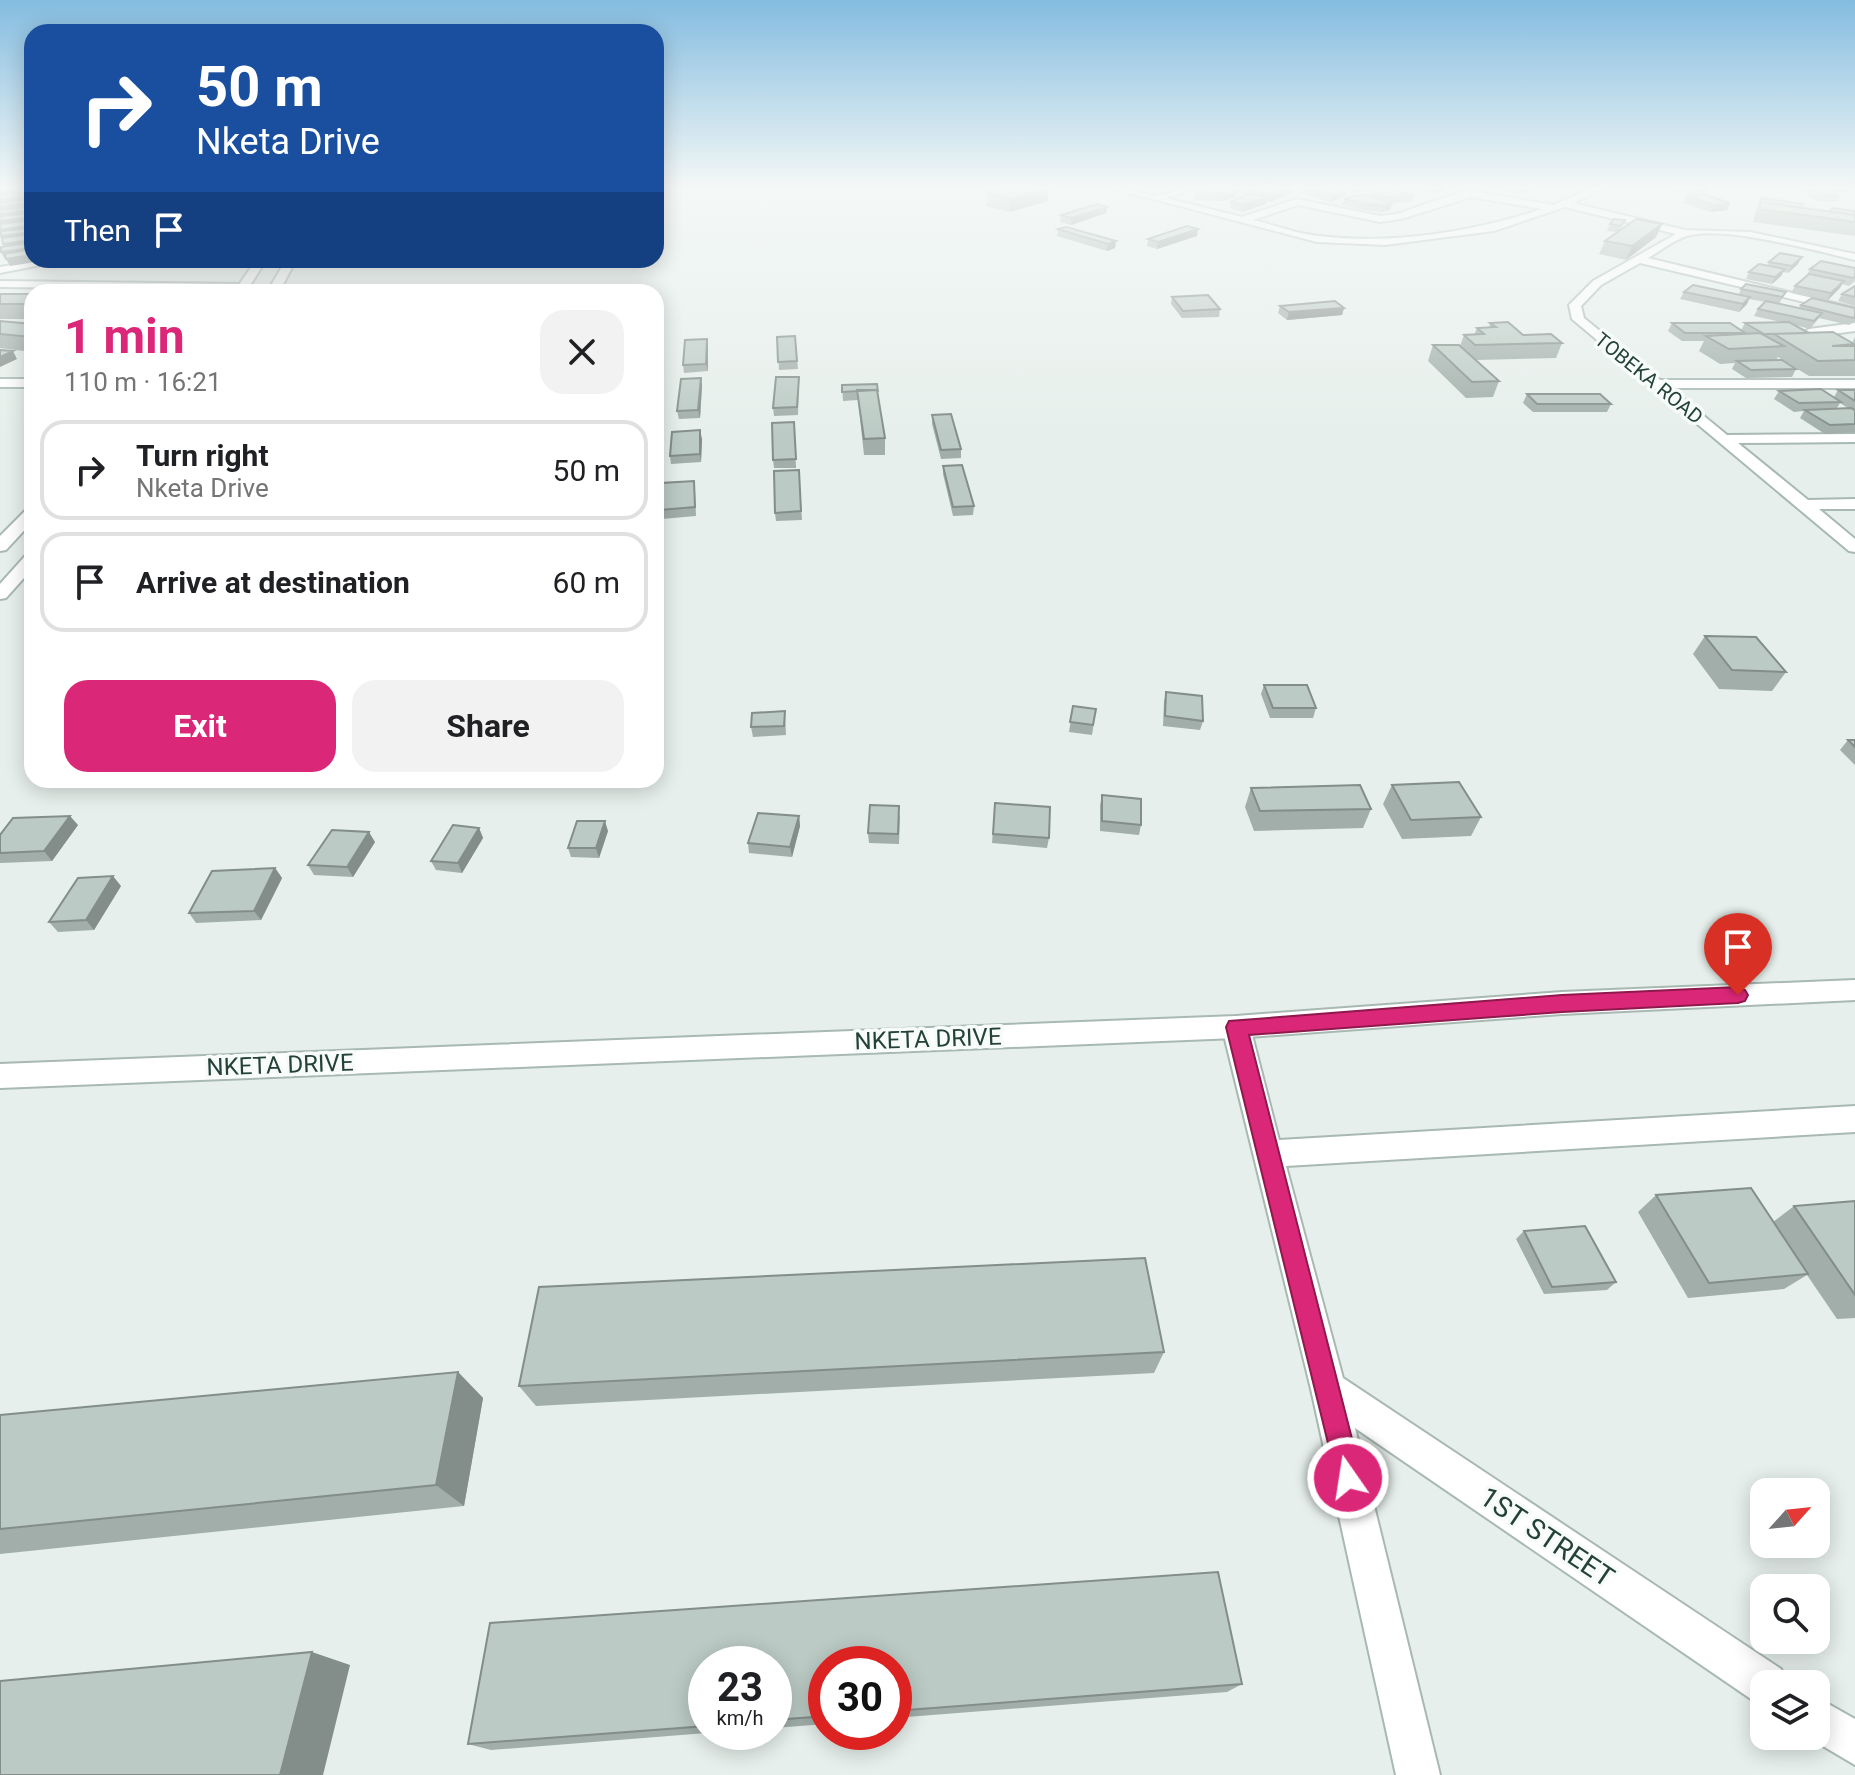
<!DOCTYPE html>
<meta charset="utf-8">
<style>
body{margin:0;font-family:Roboto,sans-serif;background:#f2f2f2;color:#202124;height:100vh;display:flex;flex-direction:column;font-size:30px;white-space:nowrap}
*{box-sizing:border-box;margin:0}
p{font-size:26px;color:#757577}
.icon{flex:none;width:44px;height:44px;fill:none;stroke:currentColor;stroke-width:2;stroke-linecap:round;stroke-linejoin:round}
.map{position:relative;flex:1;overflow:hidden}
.details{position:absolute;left:24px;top:284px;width:640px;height:504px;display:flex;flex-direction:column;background:#fff;border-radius:24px;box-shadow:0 4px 20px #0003}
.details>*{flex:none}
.hud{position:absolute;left:24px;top:24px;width:640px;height:244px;border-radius:24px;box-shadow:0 4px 20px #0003;background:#1a4fa0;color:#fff;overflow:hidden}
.needle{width:52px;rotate:63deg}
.tools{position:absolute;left:1750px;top:1478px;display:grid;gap:16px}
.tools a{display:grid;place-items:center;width:80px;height:80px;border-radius:16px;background:#fff;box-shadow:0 4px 20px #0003;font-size:40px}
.speed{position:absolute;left:688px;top:1646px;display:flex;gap:16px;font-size:40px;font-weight:700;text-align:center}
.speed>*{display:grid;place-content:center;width:104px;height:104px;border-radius:50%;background:#fff;box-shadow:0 4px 20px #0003;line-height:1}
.speed small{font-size:20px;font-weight:400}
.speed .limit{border:12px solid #d22;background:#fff;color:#111}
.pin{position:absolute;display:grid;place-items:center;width:68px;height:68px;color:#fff;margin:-82px -34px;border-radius:50% 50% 50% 0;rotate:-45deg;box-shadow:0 0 8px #0007}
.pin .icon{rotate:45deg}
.me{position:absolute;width:88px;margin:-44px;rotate:347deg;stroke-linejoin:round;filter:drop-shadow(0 0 6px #0008)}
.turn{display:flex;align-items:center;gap:28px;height:168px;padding:0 40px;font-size:36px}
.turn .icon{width:104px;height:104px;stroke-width:2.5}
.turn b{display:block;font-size:56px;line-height:68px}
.then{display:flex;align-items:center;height:76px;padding:0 40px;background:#0003;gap:16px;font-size:30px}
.round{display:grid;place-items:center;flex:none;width:84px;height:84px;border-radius:24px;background:#f2f2f2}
.summary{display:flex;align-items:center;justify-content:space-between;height:136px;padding:0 40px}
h1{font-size:48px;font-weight:700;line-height:60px;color:#db2777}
.button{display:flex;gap:16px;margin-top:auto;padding:16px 40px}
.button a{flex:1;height:92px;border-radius:24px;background:#db2777;color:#fff;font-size:32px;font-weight:700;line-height:92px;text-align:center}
.button a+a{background:#f2f2f2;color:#202124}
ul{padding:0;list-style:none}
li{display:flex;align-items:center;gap:24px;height:100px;margin:0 16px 12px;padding:0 24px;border:4px solid #e0e0e0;border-radius:24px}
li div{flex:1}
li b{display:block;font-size:30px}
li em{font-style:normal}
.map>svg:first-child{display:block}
</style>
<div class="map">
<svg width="1855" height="1775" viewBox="0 0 1855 1775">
<rect width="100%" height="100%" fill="#e6efeb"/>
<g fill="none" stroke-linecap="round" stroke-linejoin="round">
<defs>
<path id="minor" d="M1103,186C1120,186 1136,194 1153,195C1169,196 1186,186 1203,186L1165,198L1242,217L1297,199L1380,216L1397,214L1461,192L1472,191L1553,205L1597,186H1609L1573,203L1685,230L1750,232L1855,254V260C1817,251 1722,225 1687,236C1674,240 1660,251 1648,258L1855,308V314L1640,263L1601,285L1581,306L1584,318L1660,380H1855V388H1670L1727,435L1855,434V442L1738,443L1808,500L1855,499V509H1819L1855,539V552L1849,551L1572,319L1569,305L1593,281L1676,234L1565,207L1494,231L1385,245L1317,242ZM1472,197L1542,209C1472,232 1393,245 1319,236C1297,234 1275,225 1253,220L1298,205L1380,222L1401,219Z
M42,260H66L0,273V267Z
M0,281L244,284L250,287L244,290L0,287Z
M1855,323V331L1809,337L1803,333L1809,329Z
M0,379H32V387H0Z
M1236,1016L1246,1019L1250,1027L1279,1140L1855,1106V1132L1286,1166L1343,1378L1781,1669L1787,1684H1764V1704L1751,1699L1355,1428L1440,1775H1396L1311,1389L1222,1027L1226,1019Z
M1816,1697L1855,1719V1765L1806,1736H1816Z"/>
<path id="tertiary" d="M656,186H678L656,192Z
M256,260H266L246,292H234Z
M286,260H296L279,292H267Z
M32,508V522L6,550L0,551V536L26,510Z
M32,554V569L6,598L0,599V584L26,555Z
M1855,980V1000L1562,1014L1236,1038L0,1088V1064L1236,1016L1562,992Z"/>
</defs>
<use href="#minor" stroke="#a8b8b2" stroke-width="4"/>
<use href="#tertiary" stroke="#a8b8b2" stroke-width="4"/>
<use href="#minor" fill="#fff" fill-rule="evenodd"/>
<use href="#tertiary" fill="#fff" fill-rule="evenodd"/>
</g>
<path fill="#a1aea9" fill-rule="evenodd" d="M1227,186H1262L1255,190L1291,194L1269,202L1267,201L1266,204L1242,212L1230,208L1231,202L1246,194L1236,192L1235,197L1222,201L1194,200L1195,193L1227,188Z
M1330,186H1372L1371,190L1414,196L1412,202L1391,203H1392L1390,210L1382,212L1364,210L1342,205L1344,199L1368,196L1370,190L1356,193L1346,190L1345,196L1331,202L1301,193L1303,187L1341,189Z
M1398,186H1445L1443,191L1437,194L1398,188Z
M1508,186H1539L1522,195L1508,192L1509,188H1507Z
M1672,186H1709L1707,191L1702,194L1730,203L1727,210L1711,212L1683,203L1686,196L1694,195L1670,191Z
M1806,186H1852L1849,191L1838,193L1834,192L1840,196L1837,202L1818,201L1803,192Z
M987,193L1048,201L1010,212L986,206Z
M1762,198L1802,208L1830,212L1855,211V236L1753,222L1756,210Z
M1107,207L1106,213L1071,225L1060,222L1061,215Z
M1625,220L1619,231L1662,224L1656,237L1626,260L1599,254L1605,241L1617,232L1607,231L1610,224Z
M1058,229L1116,241L1115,248L1107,251L1057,236Z
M1197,236L1157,249L1147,246L1148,239Z
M1769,262L1798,264L1788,273L1783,272L1781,276L1772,284L1746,279L1749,272L1767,265Z
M1855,268V281L1849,286L1842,284L1827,301L1791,293L1795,286L1806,276L1810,269Z
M1855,286V306L1838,301L1842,294Z
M1741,289L1786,292L1779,304L1799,308L1801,305L1855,308V321L1849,325L1819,318L1810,329L1795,325L1809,333L1852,343L1855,337V376H1809L1778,357L1776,360L1796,369L1792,377L1746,378L1732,369L1735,363L1720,364L1699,351L1704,341H1682L1668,331L1672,323H1730L1744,334H1747L1741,330L1745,323L1781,322L1754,316L1758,309L1765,302L1749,299L1747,304L1739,312L1680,299L1684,292L1739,294Z
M0,294H32V319H0Z
M1172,297L1220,309L1219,317L1182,318L1171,304Z
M1280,306L1344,308L1342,315L1287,320L1278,313Z
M0,321L32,324V352L0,348Z
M1490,323L1523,335L1562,343L1556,358L1476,360L1499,381L1493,397L1466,398L1428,361L1433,345L1460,346L1464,335H1474L1477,328H1489Z
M795,336L798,369L779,370L777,337Z
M708,346V371L684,373L683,365Z
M799,377L798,415L774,416L773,408Z
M701,378L702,386L700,418L679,419L677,411Z
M842,385L878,392L885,438V455H864L858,400L843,401Z
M1838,390H1855V432L1825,434L1800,418L1804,411L1794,412L1774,399L1779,391L1834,397ZM1840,403L1848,408H1837Z
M1527,394L1611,404L1607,412H1533L1523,403Z
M932,415L961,449V458L941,459L932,424Z
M794,422L796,468H774L773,460Z
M702,439L701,462L671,464L670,456Z
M943,466L974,506L973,515L953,516L943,474Z
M799,470L802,520L776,521L775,513Z
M695,490L696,516L662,519L660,510Z
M1705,636L1786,672L1772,691L1719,689L1693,654Z
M1264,685L1316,708L1313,718H1270L1261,694Z
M1166,692L1203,721L1200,730L1163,726L1164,701Z
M1073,706L1096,709L1092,735L1069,732Z
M785,711L786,735L753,737L751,727Z
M1848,740H1855V765L1840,750Z
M52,780H106L55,784Z
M1392,785L1481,817L1471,836L1402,839L1383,804Z
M1251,788L1371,809L1363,828L1254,831L1245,807Z
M1102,795L1141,825L1139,835L1100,831V805Z
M995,803L1049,838L1047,848L992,843Z
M900,815L899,844L869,843L868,833Z
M799,816L800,826L792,857L749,853L748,843Z
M78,825L52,861L0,863V835Z
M479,828L483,838L462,873L436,870L431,861Z
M608,831L599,858L571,857L568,848Z
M375,842L353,877L314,875L308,865Z
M275,868L282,878L261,920L196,923L189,913Z
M121,886L94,930L58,932L49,922Z
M1656,1195L1773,1222L1794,1206L1855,1201V1318L1837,1319L1807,1275L1784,1289L1688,1298L1638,1212Z
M1524,1231L1616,1282L1607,1290L1544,1294L1516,1239Z
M1164,1352L1154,1373L536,1406L519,1386Z
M458,1372L483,1398L464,1506L0,1554V1415Z
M1218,1572L1242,1684L1227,1692L894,1718V1664H826V1724L774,1728V1664H706V1732H719L491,1750L468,1744L490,1623Z"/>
<path fill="#838d89" d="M10,186L13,192L0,198V190Z
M1251,186H1262L1247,194L1248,188Z
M1372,186L1371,190L1356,193L1358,187Z
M1443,186H1445L1443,191L1437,194L1439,188Z
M1529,186H1539L1522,195L1524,189Z
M1707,186H1709L1707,191L1699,196L1701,190Z
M1852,186L1849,191L1838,193L1841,187Z
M1292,188L1291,194L1269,202L1270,195Z
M1049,189L1048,201L1010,212V200Z
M1346,190L1345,196L1331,202L1332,196Z
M1236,191L1235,197L1222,201L1223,195Z
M28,196L31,201V199L32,201V224L0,228V200Z
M1268,197L1266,204L1242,212L1243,205Z
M1392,203L1390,210L1382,212L1384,206Z
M1730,203L1727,210L1711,212L1714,205Z
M1107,207L1106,213L1071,225V218Z
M1662,224L1656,237L1626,260L1632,246Z
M32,225V240L5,243L1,236H2L0,230Z
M1198,229L1197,236L1157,249L1158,242Z
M32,240V248L6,251L3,244Z
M1116,241L1115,248L1107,251L1108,244Z
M32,248V255L5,259L1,252Z
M32,255V260H48L10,266L6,259Z
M1802,257L1798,264L1788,273L1792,266Z
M1785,269L1781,276L1772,284L1775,277Z
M1844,281L1840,288L1827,301L1831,293Z
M1750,297L1747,304L1739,312L1743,304Z
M1344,308L1342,315L1287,320L1289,312Z
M707,339L708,346V371L706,364Z
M13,351L17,359L0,367V357Z
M701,378L702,386L700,418L698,410Z
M700,430L702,439L701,462L700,454Z
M70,816L78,825L52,861L44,851Z
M799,816L800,826L792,857L790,847Z
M605,821L608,831L599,858L596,848Z
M479,828L483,838L462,873L458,863Z
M369,832L375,842L353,877L347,867Z
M275,868L282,878L261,920L254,911Z
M113,876L121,886L94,930L86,920Z
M458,1372L483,1398L464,1506L436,1485Z
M312,1652L350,1665L323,1775H280Z"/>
<path fill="#bbcac4" stroke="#838d89" stroke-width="2" d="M1011,186H1040L1049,189L1010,200L987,193Z
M1219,186L1236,191L1223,195L1195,193Z
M1272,186H1287L1292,188L1270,195L1254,190Z
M1325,186L1346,190L1332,196L1303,187Z
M1682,186H1707L1701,190Z
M1807,186L1825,187L1840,196L1821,195Z
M1383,187L1414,196L1387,197L1370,190Z
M26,192L28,196L0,200V195Z
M1246,194L1268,197L1243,205L1231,202Z
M1362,194L1392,203L1384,206L1366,204L1344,199Z
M1702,194L1730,203L1714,205L1686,196Z
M1762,198L1803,204L1801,208L1761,202L1759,204Z
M31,199L30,203L0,207V203Z
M1761,202L1855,215V222L1760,209Z
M1097,204L1107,207L1071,218L1061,215Z
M32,206V210L0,214V210Z
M1832,208L1855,211V215L1830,212Z
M30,213L31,217L0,221V216Z
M1614,219L1625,220L1621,226L1610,224Z
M1636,219L1662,224L1632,246L1605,241Z
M32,220V225L0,230V224Z
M1187,226L1198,229L1158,242L1148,239Z
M1066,227L1116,241L1108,244L1058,229Z
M32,228V232L1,236V231Z
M32,234V240L3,244L2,238Z
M32,242V248L1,252V247Z
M32,249V255L6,259L5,254Z
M1780,253L1802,257L1792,266L1769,262Z
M1821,261L1855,268V277L1853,278L1810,269Z
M1759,264L1785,269L1775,277L1749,272Z
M1809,274L1844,281L1831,293L1795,286Z
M1746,284L1786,292L1782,297L1741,289Z
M1693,285L1750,297L1743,304L1684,292Z
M1855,286V297L1842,294Z
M0,294H32V304H0Z
M1208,295L1220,309L1183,311L1172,297Z
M1812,298L1855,308V317L1853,318L1801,305Z
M1335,301L1344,308L1289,312L1280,306Z
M1766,301L1822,313L1814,321L1758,309Z
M0,321L32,324V337L0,334Z
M1508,322L1523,335L1551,334L1562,343L1475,345L1464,335L1484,334L1477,328L1496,327L1490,323Z
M1789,322L1809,333L1764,334L1745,323Z
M1672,323H1730L1745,333H1685Z
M1833,332L1854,344L1832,346H1855V360L1818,361L1774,334Z
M1760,333L1784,346L1729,349L1706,336Z
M795,336L797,361L778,362L777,337Z
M707,339L706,364L683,365L685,340Z
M1433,345H1459L1499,381L1472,382Z
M0,350L13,351L0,357Z
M1782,360L1796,369L1751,370L1737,361Z
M776,377H799L797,407L773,408Z
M701,378L698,410L677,411L681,379Z
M877,384L878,392L877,390L842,392V385Z
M1821,389L1841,402L1799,403L1779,391Z
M857,390H877L885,438L864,439Z
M1838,390H1855V401Z
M1527,394H1600L1611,404H1537Z
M1851,408L1855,410V424L1830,425L1805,410Z
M951,414L961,449L941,450L932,415Z
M794,422L796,459L773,460L772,423Z
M700,430V454L670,456L672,432Z
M962,465L974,506L953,507L943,466Z
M799,470L801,511L775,513L774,471Z
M694,481L695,507L660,510L661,483Z
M1705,636L1756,637L1786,672L1732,670Z
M1264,685H1307L1316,708H1273Z
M1166,692L1202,696L1203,721L1165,716Z
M1073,706L1096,709L1093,725L1070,722Z
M785,711L784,726L751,727L752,713Z
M1848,740H1855V747Z
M1459,782L1481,817L1411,820L1392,785Z
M1360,785L1371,809L1260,811L1251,788Z
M1102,795L1141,799V825L1102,821Z
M995,803L1050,807L1049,838L993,834Z
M870,805L899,806L898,834L868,833Z
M758,813L799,816L790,847L748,843Z
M70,816L44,851L0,853V835L13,818Z
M577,821H605L596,848H568Z
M453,825L479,828L458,863L431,861Z
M332,830L369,832L347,867L308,865Z
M275,868L254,911L189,913L212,871Z
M113,876L86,920L49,922L78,878Z
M1751,1188L1808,1274L1709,1283L1656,1195Z
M1855,1201V1295L1794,1206Z
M1585,1226L1616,1282L1552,1287L1524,1231Z
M1145,1258L1164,1352L519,1386L539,1287Z
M458,1372L436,1485L0,1529V1415Z
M1218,1572L1242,1684L894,1711V1664H826V1716L774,1720V1664H706V1726L468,1744L490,1623Z
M312,1652L280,1775H0V1681Z"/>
<linearGradient id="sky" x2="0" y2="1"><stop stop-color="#84bce0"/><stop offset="0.43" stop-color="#f4f8f6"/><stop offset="1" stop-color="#f4f8f6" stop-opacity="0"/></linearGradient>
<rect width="1855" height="435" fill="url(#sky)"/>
<path fill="#db2777" stroke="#8e194d" stroke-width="2" d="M1738,987L1745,990L1748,995L1745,1001L1738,1003L1562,1012L1249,1035L1362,1478L1358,1488L1348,1492L1339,1488L1226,1027L1229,1021L1562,995Z"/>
<g text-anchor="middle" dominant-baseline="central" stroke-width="7" stroke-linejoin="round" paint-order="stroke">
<g font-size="20" fill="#24423a" stroke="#f7fbf9">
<text transform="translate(1649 378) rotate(39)">TOBEKA ROAD</text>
</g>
<g font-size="24" fill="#24423a" stroke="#f7fbf9">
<text transform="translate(928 1039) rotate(-2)">NKETA DRIVE</text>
<text transform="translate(280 1065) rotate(-2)">NKETA DRIVE</text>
</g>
<g font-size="28" fill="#24423a" stroke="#f7fbf9">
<text transform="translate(1547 1537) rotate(34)">1ST STREET</text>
</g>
</g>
</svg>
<div class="tools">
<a><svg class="needle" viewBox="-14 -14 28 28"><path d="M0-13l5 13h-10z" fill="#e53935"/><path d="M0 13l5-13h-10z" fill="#757577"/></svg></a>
<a><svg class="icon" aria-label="search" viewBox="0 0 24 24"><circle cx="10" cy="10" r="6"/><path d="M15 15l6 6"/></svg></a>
<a><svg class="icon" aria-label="layers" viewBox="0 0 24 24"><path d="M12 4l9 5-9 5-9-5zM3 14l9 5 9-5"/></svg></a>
</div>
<div class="speed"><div>23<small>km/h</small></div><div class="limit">30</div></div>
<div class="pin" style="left:1738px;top:995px;background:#d93025"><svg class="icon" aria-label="arrive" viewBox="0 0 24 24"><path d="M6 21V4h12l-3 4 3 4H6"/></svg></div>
<svg class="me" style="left:1348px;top:1478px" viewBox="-20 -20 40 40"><circle r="17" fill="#db2777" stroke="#fff" stroke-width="3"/><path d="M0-11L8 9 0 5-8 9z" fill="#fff"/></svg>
<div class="hud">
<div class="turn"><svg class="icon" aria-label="right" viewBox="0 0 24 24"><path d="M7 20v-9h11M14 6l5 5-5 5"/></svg><div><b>50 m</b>Nketa Drive</div></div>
<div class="then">Then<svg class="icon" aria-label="arrive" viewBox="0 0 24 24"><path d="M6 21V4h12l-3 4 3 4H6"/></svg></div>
</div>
<section class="details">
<div class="summary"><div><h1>1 min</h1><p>110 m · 16:21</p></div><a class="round"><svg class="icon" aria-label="close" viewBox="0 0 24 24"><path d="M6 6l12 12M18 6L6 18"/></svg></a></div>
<ul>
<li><svg class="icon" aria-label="right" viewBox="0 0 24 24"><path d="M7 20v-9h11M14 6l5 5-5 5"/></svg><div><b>Turn right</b><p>Nketa Drive</p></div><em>50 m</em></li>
<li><svg class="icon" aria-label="arrive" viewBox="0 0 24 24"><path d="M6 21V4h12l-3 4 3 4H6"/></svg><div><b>Arrive at destination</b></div><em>60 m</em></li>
</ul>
<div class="button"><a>Exit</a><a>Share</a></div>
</section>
</div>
